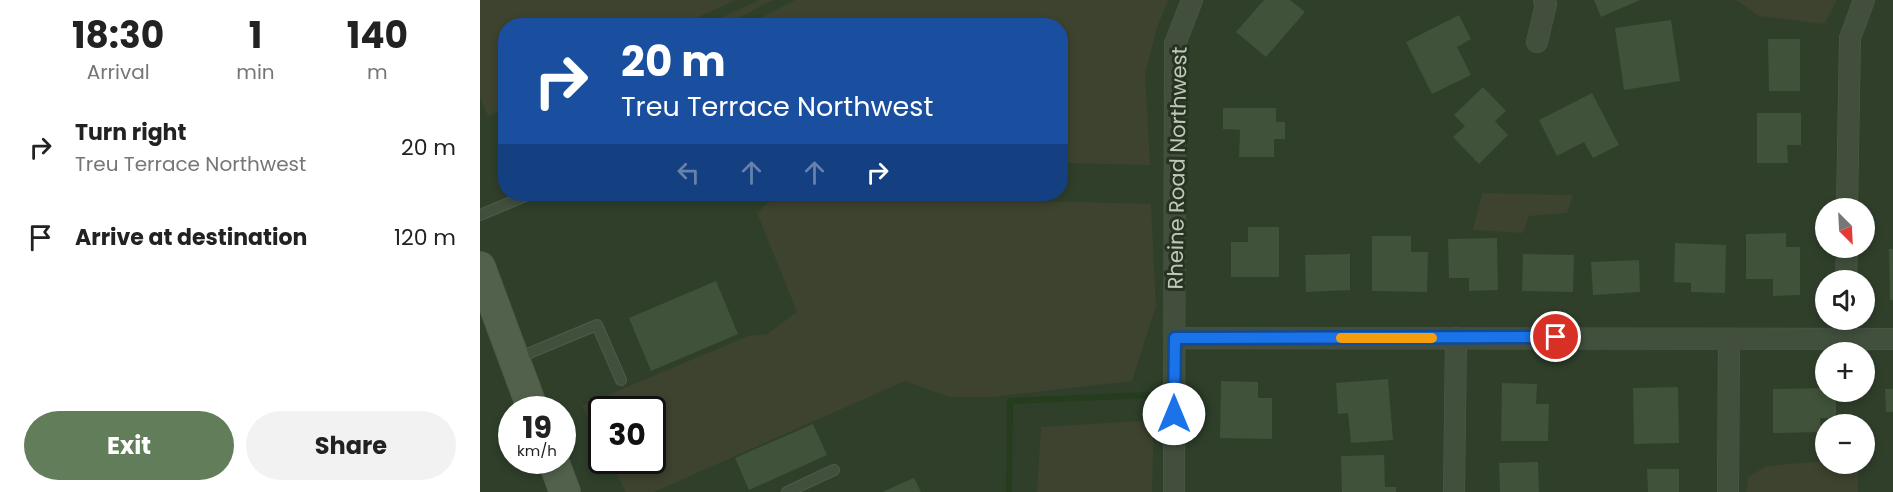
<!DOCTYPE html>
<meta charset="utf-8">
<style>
body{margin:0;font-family:Poppins,sans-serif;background:#f2f2f2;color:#222;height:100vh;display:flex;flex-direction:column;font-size:22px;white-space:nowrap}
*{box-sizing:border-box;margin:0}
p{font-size:20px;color:#767676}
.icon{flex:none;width:33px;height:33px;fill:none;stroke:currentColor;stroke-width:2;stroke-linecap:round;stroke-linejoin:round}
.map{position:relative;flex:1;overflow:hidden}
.sheet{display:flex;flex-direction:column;background:#fff;width:480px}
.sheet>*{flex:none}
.guide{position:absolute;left:18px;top:18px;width:570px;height:183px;border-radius:24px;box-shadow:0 3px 9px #0003;background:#1a4fa0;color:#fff;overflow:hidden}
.needle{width:39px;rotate:156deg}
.buttons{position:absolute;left:1335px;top:198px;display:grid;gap:12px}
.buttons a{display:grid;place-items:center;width:60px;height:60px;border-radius:50%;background:#fff;box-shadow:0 3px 9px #0003;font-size:30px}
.speed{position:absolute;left:18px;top:396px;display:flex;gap:12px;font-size:30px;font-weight:700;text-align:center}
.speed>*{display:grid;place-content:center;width:78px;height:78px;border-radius:50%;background:#fff;box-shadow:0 3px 9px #0003;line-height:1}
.speed small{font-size:15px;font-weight:400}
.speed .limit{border:3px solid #111;border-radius:9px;background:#fff;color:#111}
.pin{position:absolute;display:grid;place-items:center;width:51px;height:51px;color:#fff;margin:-26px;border:3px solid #fff;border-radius:50%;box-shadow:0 2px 6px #0007}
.me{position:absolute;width:66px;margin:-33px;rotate:0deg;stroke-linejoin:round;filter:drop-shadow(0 0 4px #0008)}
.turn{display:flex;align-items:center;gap:21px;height:126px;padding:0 24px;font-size:27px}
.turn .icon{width:78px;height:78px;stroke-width:2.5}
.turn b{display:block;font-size:42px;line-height:51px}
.lanes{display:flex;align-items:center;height:57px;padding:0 24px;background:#0003;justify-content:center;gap:30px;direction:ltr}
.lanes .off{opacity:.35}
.eta{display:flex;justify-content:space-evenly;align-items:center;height:102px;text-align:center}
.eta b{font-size:36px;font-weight:700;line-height:42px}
.primary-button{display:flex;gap:12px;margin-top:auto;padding:12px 24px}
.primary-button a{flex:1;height:69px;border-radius:36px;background:#617d59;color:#fff;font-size:24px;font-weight:700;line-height:69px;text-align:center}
.primary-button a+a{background:#f2f2f2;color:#222}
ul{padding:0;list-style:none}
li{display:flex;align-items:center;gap:18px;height:90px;padding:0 24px}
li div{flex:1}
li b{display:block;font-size:22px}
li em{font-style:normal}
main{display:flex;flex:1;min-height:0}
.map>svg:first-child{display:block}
</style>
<main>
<section class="sheet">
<div class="eta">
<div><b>18:30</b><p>Arrival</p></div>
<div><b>1</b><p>min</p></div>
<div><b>140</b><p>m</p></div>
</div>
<ul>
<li><svg class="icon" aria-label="right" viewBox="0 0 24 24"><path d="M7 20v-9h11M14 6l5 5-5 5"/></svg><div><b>Turn right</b><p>Treu Terrace Northwest</p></div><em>20 m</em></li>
<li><svg class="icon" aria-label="arrive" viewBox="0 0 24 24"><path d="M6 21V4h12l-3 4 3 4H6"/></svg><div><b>Arrive at destination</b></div><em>120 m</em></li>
</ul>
<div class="primary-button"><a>Exit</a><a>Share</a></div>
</section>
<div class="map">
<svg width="1413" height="492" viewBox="0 0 1413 492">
<rect width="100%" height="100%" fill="#2f3f2a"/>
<path fill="#3d432e" d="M0,0H256L201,25L26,26L25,108L8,116L0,97Z
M279,0H293L245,25H225Z
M315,0H688L677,28L665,73L670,165L581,163L580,26L267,25Z
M1256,0H1357L1344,24L1279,16Z
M1002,193L1093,195L1087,213L1049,216L1043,233L993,230Z
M321,194L671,204L676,306L652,381L513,397H469L425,381L174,492H146L130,461L172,460V410H122L121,444L102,406L268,336L287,334L317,312L277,213L291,200Z
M674,420L672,492H557L561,427Z
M1345,461L1378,464V492H1266L1268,477L1287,466Z"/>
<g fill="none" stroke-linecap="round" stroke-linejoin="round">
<path stroke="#253c1d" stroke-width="6" d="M529,492L530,401L670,395"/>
</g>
<path fill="#405239" d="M784,0H810L825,12L786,57L756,32Z
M1114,0H1160L1121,17Z
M979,15L991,39L977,47L991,75L952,94L926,42Z
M1191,20L1200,81L1144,90L1135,28Z
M1288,39H1320V91H1289Z
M1003,87L1026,111L1015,121L1028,135L999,164L973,137L985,126L974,115Z
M1112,93L1139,145L1113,158L1104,142L1077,156L1059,120Z
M743,108H796V122H805V139H794V157H759L760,130L743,129Z
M1277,113H1321V145H1307L1308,163H1277Z
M768,227H799V277H751V242H768Z
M1306,233V247H1320V295L1293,296V279H1266V234Z
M892,236H931V252H948L947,292L892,291Z
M1017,238L1018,290L989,291V278H969L968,239Z
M1195,243L1246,245L1245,293L1211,292V283L1194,282Z
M1409,249H1413V300H1410Z
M870,254V290L826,292L825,255Z
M1043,254L1094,255L1093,292L1042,291Z
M1159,260L1160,292L1113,295L1111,262Z
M236,281L258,334L171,371L149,318Z
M908,379L913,440L871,443L868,413L858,414L856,383Z
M741,381L778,382V398H792V439L740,438Z
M1022,383L1057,384L1056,404H1069L1068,441H1021Z
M1198,387L1199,443L1154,444L1153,388Z
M1346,388V392H1356V418H1340L1341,432L1293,433V389Z
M1405,389H1413V412H1406Z
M333,424L347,455L269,490L255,458Z
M904,455L905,487H916V492H862L861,456Z
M1058,462L1059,492H1020L1019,463Z
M1167,469H1199V492H1168Z
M434,478L441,492H402Z"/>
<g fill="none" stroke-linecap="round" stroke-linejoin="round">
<defs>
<path id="service" d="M0,215L50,194
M35,359L117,325L141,380
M307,492L354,470"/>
<path id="minor" d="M1057,42L1066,4L1064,0
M1367,208L1370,38L1384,0
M1366,280L1367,248
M695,338L1413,339
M1365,338L1366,320
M694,492L695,44L712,0
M974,492L976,338
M1248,492L1249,340"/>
<path id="secondary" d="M0,267L53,410
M73,460L85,492"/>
</defs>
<use href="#service" stroke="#4e5b4a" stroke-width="12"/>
<use href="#minor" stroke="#4e5b4a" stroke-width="22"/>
<use href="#secondary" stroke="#4e5b4a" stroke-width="32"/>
<use href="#service" stroke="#424f3d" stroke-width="10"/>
<use href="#minor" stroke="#424f3d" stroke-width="21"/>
<use href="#secondary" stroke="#51614c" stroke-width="30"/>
</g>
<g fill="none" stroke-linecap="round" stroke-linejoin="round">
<defs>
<path id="route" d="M694,414L695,338L1076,337"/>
</defs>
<use href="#route" stroke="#114b97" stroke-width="15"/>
<use href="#route" stroke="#1a73e8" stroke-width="10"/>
<path stroke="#f59e0b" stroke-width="10" d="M861,338H952"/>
</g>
<g text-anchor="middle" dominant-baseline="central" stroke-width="6" stroke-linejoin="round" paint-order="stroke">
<g font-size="21" fill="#bec9ba" stroke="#273422">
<text transform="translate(697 168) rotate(-89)">Rheine Road Northwest</text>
</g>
</g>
</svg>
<div class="buttons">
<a><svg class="needle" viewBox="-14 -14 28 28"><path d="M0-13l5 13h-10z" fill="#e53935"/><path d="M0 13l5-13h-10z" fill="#767676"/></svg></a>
<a><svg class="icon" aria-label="sound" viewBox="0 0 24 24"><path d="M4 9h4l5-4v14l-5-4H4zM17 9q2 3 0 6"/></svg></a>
<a>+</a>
<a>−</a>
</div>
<div class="speed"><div>19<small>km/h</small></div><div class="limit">30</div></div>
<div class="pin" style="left:1076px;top:337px;background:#d93025"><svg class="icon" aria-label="arrive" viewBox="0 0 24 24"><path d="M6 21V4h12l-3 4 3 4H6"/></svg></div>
<svg class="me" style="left:694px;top:414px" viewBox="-20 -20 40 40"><circle r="19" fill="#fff"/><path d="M0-13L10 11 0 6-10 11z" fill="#1a73e8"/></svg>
<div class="guide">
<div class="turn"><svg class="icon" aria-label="right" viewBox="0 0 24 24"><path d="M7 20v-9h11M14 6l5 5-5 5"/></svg><div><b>20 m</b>Treu Terrace Northwest</div></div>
<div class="lanes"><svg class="icon off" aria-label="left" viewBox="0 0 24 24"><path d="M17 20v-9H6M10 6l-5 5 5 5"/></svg><svg class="icon off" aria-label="ahead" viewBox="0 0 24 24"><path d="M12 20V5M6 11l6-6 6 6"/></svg><svg class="icon off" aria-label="ahead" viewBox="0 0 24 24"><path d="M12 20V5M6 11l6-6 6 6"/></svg><svg class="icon" aria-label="right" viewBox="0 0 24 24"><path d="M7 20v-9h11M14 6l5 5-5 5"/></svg></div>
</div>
</div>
</main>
